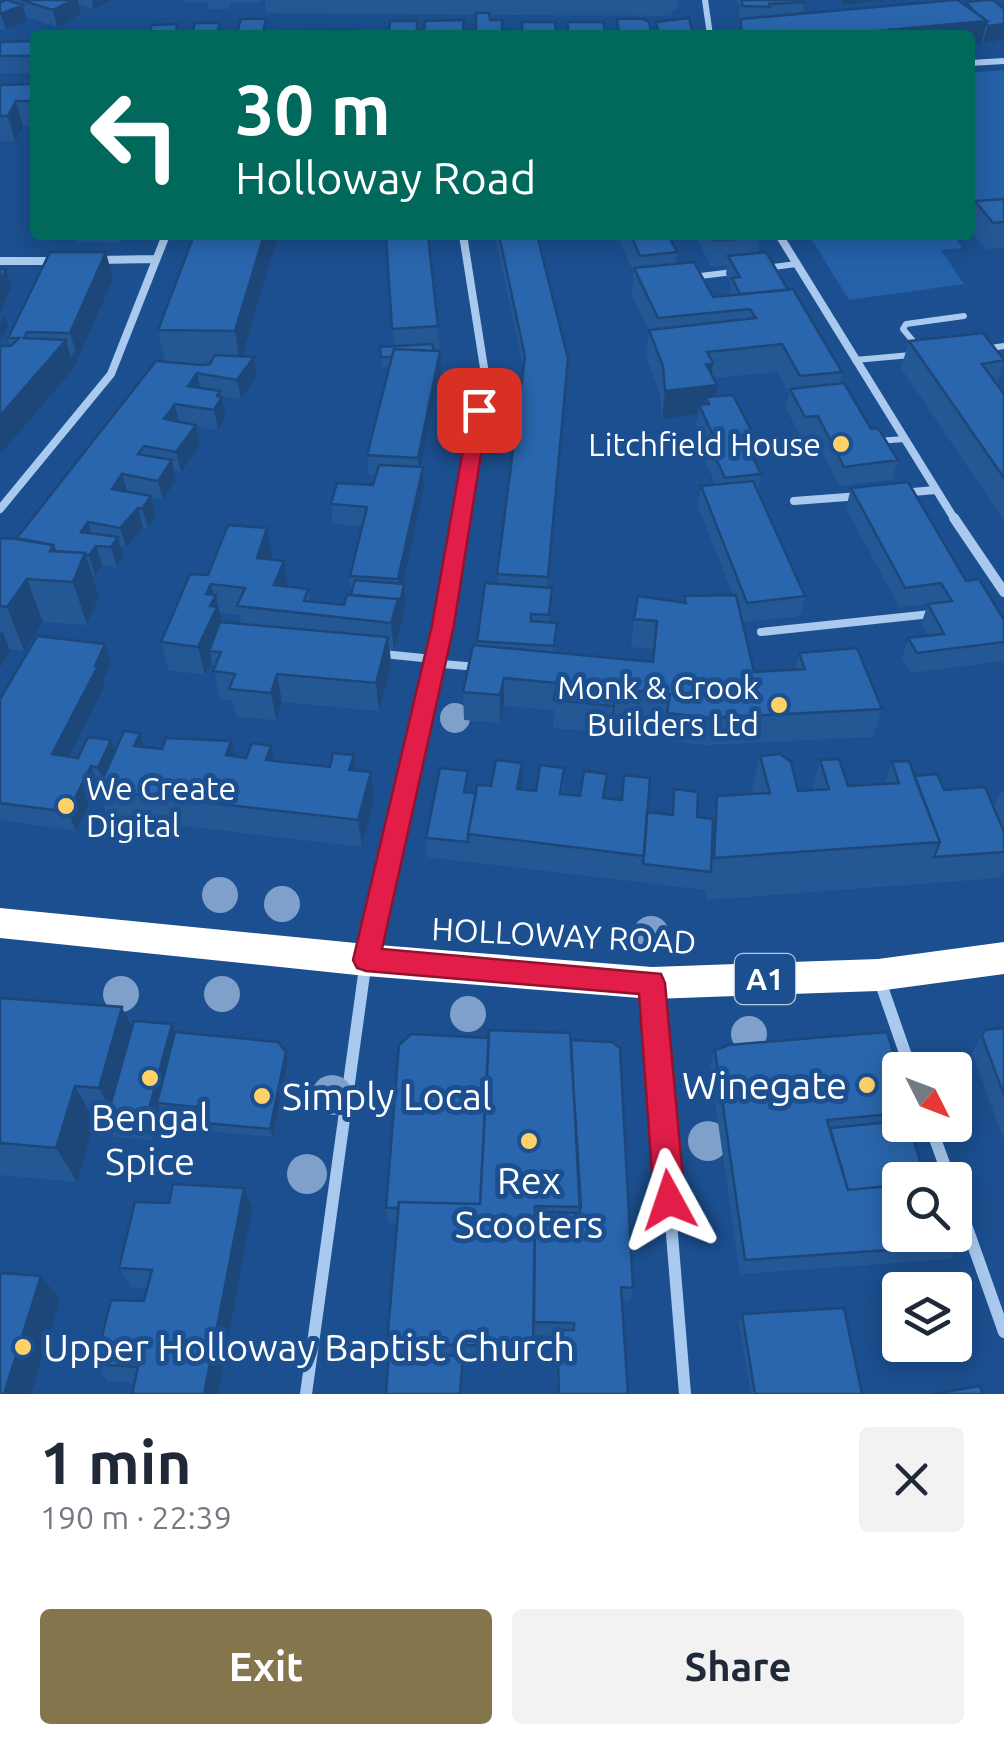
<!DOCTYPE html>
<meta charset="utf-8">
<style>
body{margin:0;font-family:Ubuntu,sans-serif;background:#f2f2f3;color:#1f2937;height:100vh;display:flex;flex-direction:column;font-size:38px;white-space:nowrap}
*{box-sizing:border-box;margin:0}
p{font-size:32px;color:#747a83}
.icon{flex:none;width:55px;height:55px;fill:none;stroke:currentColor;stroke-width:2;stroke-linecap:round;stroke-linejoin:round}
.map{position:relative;height:1394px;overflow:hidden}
.side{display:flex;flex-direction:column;background:#fff;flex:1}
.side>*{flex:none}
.banner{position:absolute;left:30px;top:30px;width:945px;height:210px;border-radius:10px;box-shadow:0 5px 25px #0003;background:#00695c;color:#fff;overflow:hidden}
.needle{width:65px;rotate:132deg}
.tools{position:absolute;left:882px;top:1052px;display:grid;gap:20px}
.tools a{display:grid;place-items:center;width:90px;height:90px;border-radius:10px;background:#fff;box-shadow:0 5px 25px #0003;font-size:50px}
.pin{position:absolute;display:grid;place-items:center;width:85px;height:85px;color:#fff;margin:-42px;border-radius:20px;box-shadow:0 5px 15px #0006}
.me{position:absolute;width:110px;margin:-55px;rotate:355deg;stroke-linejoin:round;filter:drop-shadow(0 0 8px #0008)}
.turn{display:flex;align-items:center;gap:35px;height:210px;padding:0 40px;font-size:45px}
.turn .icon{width:130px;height:130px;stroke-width:2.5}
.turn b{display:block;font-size:70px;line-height:85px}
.round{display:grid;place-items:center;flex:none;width:105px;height:105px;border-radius:10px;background:#f2f2f3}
.headline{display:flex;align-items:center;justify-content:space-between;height:170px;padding:0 40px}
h1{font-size:60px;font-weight:600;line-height:75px}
.cta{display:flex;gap:20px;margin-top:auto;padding:20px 40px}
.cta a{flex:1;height:115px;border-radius:10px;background:#84754c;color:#fff;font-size:40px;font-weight:600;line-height:115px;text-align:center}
.cta a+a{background:#f2f2f3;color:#1f2937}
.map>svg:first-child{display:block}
</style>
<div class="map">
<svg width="1004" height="1394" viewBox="0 0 1004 1394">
<rect width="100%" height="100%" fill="#1b4f8f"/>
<path fill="#2461a8" d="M1004,70V211L970,214V73Z
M809,235H953L962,248L941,250L964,284L849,300Z"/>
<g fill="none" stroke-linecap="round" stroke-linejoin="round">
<path stroke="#a9c9ee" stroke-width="6" d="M766,268L796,264
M692,277L733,272
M918,347L903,329L906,324L964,316
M984,349L1004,346
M855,360L911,355
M878,441L904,439
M776,450L820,446"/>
<path stroke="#a9c9ee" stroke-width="8" d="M761,632L931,614
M383,654L433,659
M431,663L477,667"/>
<path stroke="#a9c9ee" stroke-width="6" d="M705,0L710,35
M970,63L1004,61"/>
<path stroke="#a9c9ee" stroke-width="8" d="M779,235L955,520
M97,260L156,259
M0,261H55
M901,493L935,490
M794,501L860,496
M0,509L111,374L166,235
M461,520L485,374L463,235"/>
<path stroke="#a9c9ee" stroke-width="10" d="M954,518L1004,592
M380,901L443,625L461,518"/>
<path stroke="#a9c9ee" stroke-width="12" d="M880,981L911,1070
M652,989L685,1394
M930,1125L950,1180
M955,1194L1004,1332
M306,1394L366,960L380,898"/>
<path fill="#fff" fill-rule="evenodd" d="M0,908L366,944L652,967L878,959L1004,942V974L878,991L652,999L366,976L0,938Z"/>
</g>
<g fill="#7ea0ca">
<circle cx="455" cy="718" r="15"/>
<circle cx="220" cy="895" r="18"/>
<circle cx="282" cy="904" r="18"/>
<circle cx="651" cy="934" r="18"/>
<circle cx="121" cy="994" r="18"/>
<circle cx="222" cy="994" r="18"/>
<circle cx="468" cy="1014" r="18"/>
<circle cx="749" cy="1034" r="18"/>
<circle cx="332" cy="1095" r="20"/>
<circle cx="708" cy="1141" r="20"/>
<circle cx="307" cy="1174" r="20"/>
</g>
<path fill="#245895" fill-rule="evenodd" d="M12,0H113L93,9L79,4L81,14L57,27L26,17L27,21L6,30L0,29V3L12,2Z
M184,0H262L260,3H231L228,9H208L207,2H185Z
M265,0H678L677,10H672L671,16L490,15V20L502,30L389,31L417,21L418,30H476V15L266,13Z
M737,0H803L804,2L803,14L965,5L966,2L1004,9V40L983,42L982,41L981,44L970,45V35H739L740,22L739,5H737Z
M35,41V73H0V42Z
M35,84V126H23L15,141H0V85Z
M1004,199V248L985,249L970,230V219L975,201Z
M74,235H122L119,243L76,242Z
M194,235H278L243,356L254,357L257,376L241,399L221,396L226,416L218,430L196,426L200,445L181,472L174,470L176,480L163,500L152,498L156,516L148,528H143L126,547L120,546L123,557L117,567L102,565L95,575H92L99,596L87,625L43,622L24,651L9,649L0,668V538L16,539L165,362L158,330Z
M386,235L438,326L441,370L421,467H423L424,487L403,584L406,604L394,651L390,650L391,665L379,711L282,702L276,720L236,717L232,700L220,699L212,661L205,675L168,670L161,642L208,575L267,528L272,556L271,559L284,561L289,587L308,589L310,601L344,605L351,595L350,576L363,526L333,524L331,504L373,485L376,475H369L367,455L389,367H382L380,347L394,346ZM220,613L239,615L241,623L222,622Z
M495,235H537L568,359L548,587L550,622L557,623L555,653L652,662L653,649L631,647L634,619L683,603L684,596L733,595L698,506L701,486L716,485L703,457L705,444L696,425L698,414L662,419L660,394L646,357L649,331L632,295L634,273L617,235H668L677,252L676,264L713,297L729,296L731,284L726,274L727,266L711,267L695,235H760L758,253L788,290L842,372L840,384L871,429L898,460L892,480L839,486L814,435L801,437L786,409L789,393L777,372L713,378L717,385L715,396L753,434L750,451L761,474L758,492L805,596L800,616L743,622L740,614L754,672L795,670L799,653L882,709L873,737L705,745L663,740L666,722L614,716L610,733L553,728L554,710L504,706L500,723L464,720L463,692L477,645V641L497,584L524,370Z
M113,279L74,368L0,455V346H10L8,338Z
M909,341L1004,360L997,384L1004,394V521L901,368Z
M851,488L1004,620V661L910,673L902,657L908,638L928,636L921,624L928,604L935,603L899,607L846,508Z
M111,663L103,681L105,686L68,757L78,758L115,752L140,733L145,747L162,749L231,741L235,757L246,758L271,746L274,761L330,767L354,755L356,770L374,799L362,847L108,817L98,790L100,786L98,785L76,831L0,820V699Z
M760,756L798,791L812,790L820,760L848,786L884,784L892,762L944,790L994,808L1000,793L1004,792V868L999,878L706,900V890L427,857L426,838L468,792L522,790L536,791L564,768L563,794L604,799L647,812L671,814L674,789L697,817L713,819L717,796L751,794Z
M0,998L132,1028L172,1024L175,1032L286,1052L288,1060L273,1137L207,1131L204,1123L206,1116L161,1111L153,1140L114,1137L107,1123L95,1122L77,1182L0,1175Z
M1004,1028V1140L972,1053L985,1030Z
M571,1040L633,1288L630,1301H622L628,1394H557L556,1336L533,1335L532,1365L463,1363L389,1354L387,1343L397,1223H389L386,1208Z
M715,1050L900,1073V1125L960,1245L950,1259L740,1274L710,1067Z
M244,1188L252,1209L135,1383L108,1381L95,1364L144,1301L147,1288L132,1287L119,1268L169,1203Z
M742,1314L862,1394H751L739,1321Z"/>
<path fill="#1d4779" d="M73,0H78L81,14L57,27L53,10Z
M92,0H113L93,9Z
M842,0H885L841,5Z
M23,5L27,21L6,30L1,14Z
M987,21L981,44L970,45V35H833Z
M1004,24V40L983,42L988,26Z
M16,101L23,126L15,141L8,116Z
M264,235H278L240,365L235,331Z
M106,252L113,279L74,368L0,455V416L66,340L71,358L75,350L70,333Z
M6,269L11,287L0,314V281Z
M5,315L8,325L1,341L0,326Z
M440,351L441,370L419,477L418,458Z
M254,357L257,376L241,399L237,380Z
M568,359L567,378L547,597L548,577Z
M713,363L710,385H717L713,412L706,397L704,413L699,405L698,414L662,419L665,391L706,364Z
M197,373L201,392L188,386Z
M220,391L226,416L218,430L214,410L217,396Z
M175,404L179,424L164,419Z
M196,425L200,445L181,472L176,452Z
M172,460L176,480L163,500L158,481Z
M423,467L424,487L400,599L398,579Z
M122,474L128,494L112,489Z
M151,496L156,516L148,528L142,509Z
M138,508L143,528L126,547L120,528Z
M88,522L94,542L81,532Z
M267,528L272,556L262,586L257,558Z
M118,537L123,557L117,567L111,547Z
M96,546L102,565L95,575L89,555Z
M85,553L99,596L87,625L73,582Z
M284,561L289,589L279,613L274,585Z
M27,579L43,622L24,651L7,607Z
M211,584L214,598L216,595L222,623L209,651L212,661L205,675L198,647L206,594Z
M404,584L406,604L394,651L391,623Z
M2,631L10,650L0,668V634Z
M388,637L391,665L379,711L376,683Z
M105,644L111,663L103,681L105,686L60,774L52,754Z
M277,674L282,702L276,720L271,693Z
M504,678V706L500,723V695Z
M616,689L614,716L610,733L613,706Z
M140,733L149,761L134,746Z
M111,740L117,759L105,787L98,768Z
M231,741L238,768L226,755Z
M271,746L277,773L266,760Z
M354,755L357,782L349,770Z
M522,763V790L517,789Z
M91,766L98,785L76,831L68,812Z
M371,772L374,799L362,847L358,820Z
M122,1007L139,1045L118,1124L99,1088Z
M172,1024L179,1041L157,1103L161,1111L153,1140L145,1124Z
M286,1052L288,1060L273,1137L270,1129Z
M75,1086L95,1122L77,1182L56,1148Z
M244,1188L252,1209L218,1394H204Z
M41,1276L60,1300L31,1394H4Z"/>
<path fill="#2a66ad" stroke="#1d4779" stroke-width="2.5" d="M6,0H7L23,5L0,14V3Z
M21,0H73L53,10Z
M742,0H803L804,2L769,4L770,7L742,6Z
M954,0H958L987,21L833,35H746L741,29V19Z
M987,0H993L1004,9V24L988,26L986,24L987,21L975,12L966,2Z
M476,13H489L490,20H502V30H515V35H379V31H389L390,21H417V30H424L425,21L464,20L463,30H476Z
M689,18L693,35H522V22H555L556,32L568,31V22H603L605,31H619L617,19H643L649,22L651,31H658L656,22Z
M241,19H266L263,32H274L273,35H140L141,34L149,33L152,25L178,24L175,33H192L195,23H220L217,33L237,32Z
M357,30L356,35H279L280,31Z
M103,32H128L127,35H102Z
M35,41V56H0V42Z
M35,84V101H16L8,116H0V85Z
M1004,199V222L993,223L975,201Z
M194,235H264L235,331L158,330Z
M386,235H428L438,326L392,329Z
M499,235H537L568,359L548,577L497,574L525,357Z
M631,235H668L677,252L640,256Z
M711,235H760L761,237L714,241Z
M50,252H106L70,333L27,332L24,338L66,340L0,416V346H11L19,338H8Z
M766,252L788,290L740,294L732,278L740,277L728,256Z
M694,262L713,297L793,289L842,372L800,376L782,344L707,352L713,363L706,364L717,385L665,391L663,366L649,330L756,318L750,309L658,318L634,268Z
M0,269H6L0,281Z
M983,333L1004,360L982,364L1004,394V478L909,341Z
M432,344L434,351L394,349L392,357H381L380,347Z
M394,349L440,351L418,458L367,455Z
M215,355L254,357L237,380L197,373L188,386L220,391L217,396L222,397L214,410L175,404L164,419L196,425L176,452L144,446L138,454L172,460L158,481L122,474L112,489L151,496L142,509L138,508L120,528L88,522L81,532L118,537L111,547L96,546L89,555H86L85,553L55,551L53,545L16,539L156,361L202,365L210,364Z
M844,383L871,429L878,428L898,460L844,467L818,416L805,417L790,389Z
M733,395L753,434L742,435L761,474L725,478L706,438L714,437L699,405L709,404L706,397Z
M379,465L423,467L398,579L350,576L367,507L331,504L337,483L373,485Z
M753,481L805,596L747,603L701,486Z
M908,482L966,581L979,579L1004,620V642L917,653L908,638L944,634L928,604L952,601L941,583L905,588L851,488Z
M228,525L267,528L257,558L284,561L274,585L308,589L304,601L344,605L347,595L398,599L391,623L237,606L245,588L211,584L206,594L216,595L210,606L217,607L198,647L161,642L190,574L208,575Z
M0,538L22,539L53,545L50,551L85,553L73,582L27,579L7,607L0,606Z
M355,580L404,584L399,607L398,599L351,595Z
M485,583L552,588L549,615L531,614V621L557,623L554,646L477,641Z
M736,595L754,672L805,669L799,653L857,648L882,709L710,718L667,713L670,694L616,689L613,706L554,700L557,683L504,678L500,695L463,692L473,645L653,662L657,621L634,619L638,596L686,603L684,596Z
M220,622L388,637L376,683L277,674L271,693L229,689L235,674L213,671L221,652L209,651Z
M37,636L105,644L95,666H98L52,754L78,758L88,737L111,740L98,768L91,766L68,812L0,803V699Z
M124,731L140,733L134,746L162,749L166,738L231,741L226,755L246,758L252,743L271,746L266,760L330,767L333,753L354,755L349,770L371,772L358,820L98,790Z
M780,754L791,762L798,791L829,789L820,760L839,759L848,786L899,783L892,762L909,761L940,842L714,858L717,796L770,793L760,756Z
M496,760L522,763L517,789L536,791L540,765L564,768L560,794L580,796L584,771L607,774L603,798L622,800L624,775L650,778L644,856L468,834L477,785L491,786Z
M440,768L468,771L464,792L476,793L468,834V842L426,838Z
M937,774L944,790L985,787L1004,832V852L934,857L940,842L914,776Z
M674,789L698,792L697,817L713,819L711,872L643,864L647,812L673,815Z
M0,998L122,1007L99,1088L75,1086L56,1148L0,1143Z
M134,1021L172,1024L145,1124L106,1121Z
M1004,1028V1095L982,1036L985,1030Z
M489,1030L570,1033L581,1207L535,1206L533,1347L387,1343L399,1202L480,1204Z
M175,1032L278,1042L286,1052L270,1129L204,1123L207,1108L157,1103Z
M887,1032L900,1073V1113L827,1120L848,1190L900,1185V1235H955V1228L960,1245L745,1260L715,1050L729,1045Z
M411,1034L489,1038L480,1204L399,1202L398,1208H386L399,1045Z
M571,1040L612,1042L620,1048L633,1288L621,1287L628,1394H559L557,1330H574V1323L534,1322L535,1212L580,1213Z
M900,1121V1125H909L926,1180H900V1185L848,1190L830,1128Z
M173,1184L244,1188L204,1394H132L138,1367L95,1364L111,1300L144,1301L152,1270L119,1268L135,1202L169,1203Z
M0,1273L41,1276L4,1394H0Z
M844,1308L862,1394H755L742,1314Z
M389,1354L463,1356L460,1394H386Z
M980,1386L983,1394H933Z"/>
<path fill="#e11d48" stroke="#92132f" stroke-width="2.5" d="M479,404L488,410L454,625L382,949L661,974L665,983L685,1200L680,1211L669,1215L658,1211L654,1200L639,994L366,971L357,968L353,960L432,625L470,410Z"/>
<g fill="#ffd166" stroke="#1b4f8f" stroke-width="4">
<circle cx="841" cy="444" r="10"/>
<circle cx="779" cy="705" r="10"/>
<circle cx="66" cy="806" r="10"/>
<circle cx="150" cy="1078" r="10"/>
<circle cx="867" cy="1085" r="10"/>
<circle cx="262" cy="1096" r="10"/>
<circle cx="529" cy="1141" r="10"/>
<circle cx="23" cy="1347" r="10"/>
</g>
<g text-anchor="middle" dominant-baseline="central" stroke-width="10" stroke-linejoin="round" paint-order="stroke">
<rect fill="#1b4f8f" stroke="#bbcadd" stroke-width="2.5" x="735" y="954" width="60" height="50" rx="8"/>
<g font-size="30" font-weight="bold" fill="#fff">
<text x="765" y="979">A1</text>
</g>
<g font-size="32" fill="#fff" stroke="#1b4f8f" text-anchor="end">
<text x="821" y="444">Litchfield House</text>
<text x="759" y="687">Monk &amp; Crook<tspan x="759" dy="37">Builders Ltd</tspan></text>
<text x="86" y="788" text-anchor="start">We Create<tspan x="86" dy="37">Digital</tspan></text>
</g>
<g font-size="32" fill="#fff" stroke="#1b4f8f">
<text transform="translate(564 935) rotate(3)">HOLLOWAY ROAD</text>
</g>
<g font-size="38" fill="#fff" stroke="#1b4f8f" text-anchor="start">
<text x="847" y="1085" text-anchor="end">Winegate</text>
<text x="282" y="1096">Simply Local</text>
<text x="150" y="1117" text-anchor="middle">Bengal<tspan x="150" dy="44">Spice</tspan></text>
<text x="529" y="1180" text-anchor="middle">Rex<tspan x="529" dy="44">Scooters</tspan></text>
<text x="43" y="1347">Upper Holloway Baptist Church</text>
</g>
</g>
</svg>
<div class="tools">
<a><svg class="needle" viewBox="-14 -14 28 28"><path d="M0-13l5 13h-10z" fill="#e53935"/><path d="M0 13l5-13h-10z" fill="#747a83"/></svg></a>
<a><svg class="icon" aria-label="search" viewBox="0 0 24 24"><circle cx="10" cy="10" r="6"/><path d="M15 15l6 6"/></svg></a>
<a><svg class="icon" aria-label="layers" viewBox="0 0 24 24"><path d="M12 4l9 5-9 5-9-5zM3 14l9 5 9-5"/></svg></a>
</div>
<div class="pin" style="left:479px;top:410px;background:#d93025"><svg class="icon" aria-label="arrive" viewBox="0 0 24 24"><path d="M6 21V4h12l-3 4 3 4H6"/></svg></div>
<svg class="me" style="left:669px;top:1200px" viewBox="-20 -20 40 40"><path d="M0-17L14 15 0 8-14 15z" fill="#e11d48" stroke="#fff" stroke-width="4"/></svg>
<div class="banner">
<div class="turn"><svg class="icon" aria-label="left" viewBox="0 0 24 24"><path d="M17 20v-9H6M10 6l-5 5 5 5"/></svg><div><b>30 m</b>Holloway Road</div></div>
</div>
</div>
<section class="side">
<div class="headline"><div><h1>1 min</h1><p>190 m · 22:39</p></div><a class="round"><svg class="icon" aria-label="close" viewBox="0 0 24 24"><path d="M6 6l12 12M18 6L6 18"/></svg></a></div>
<div class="cta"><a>Exit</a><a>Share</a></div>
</section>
